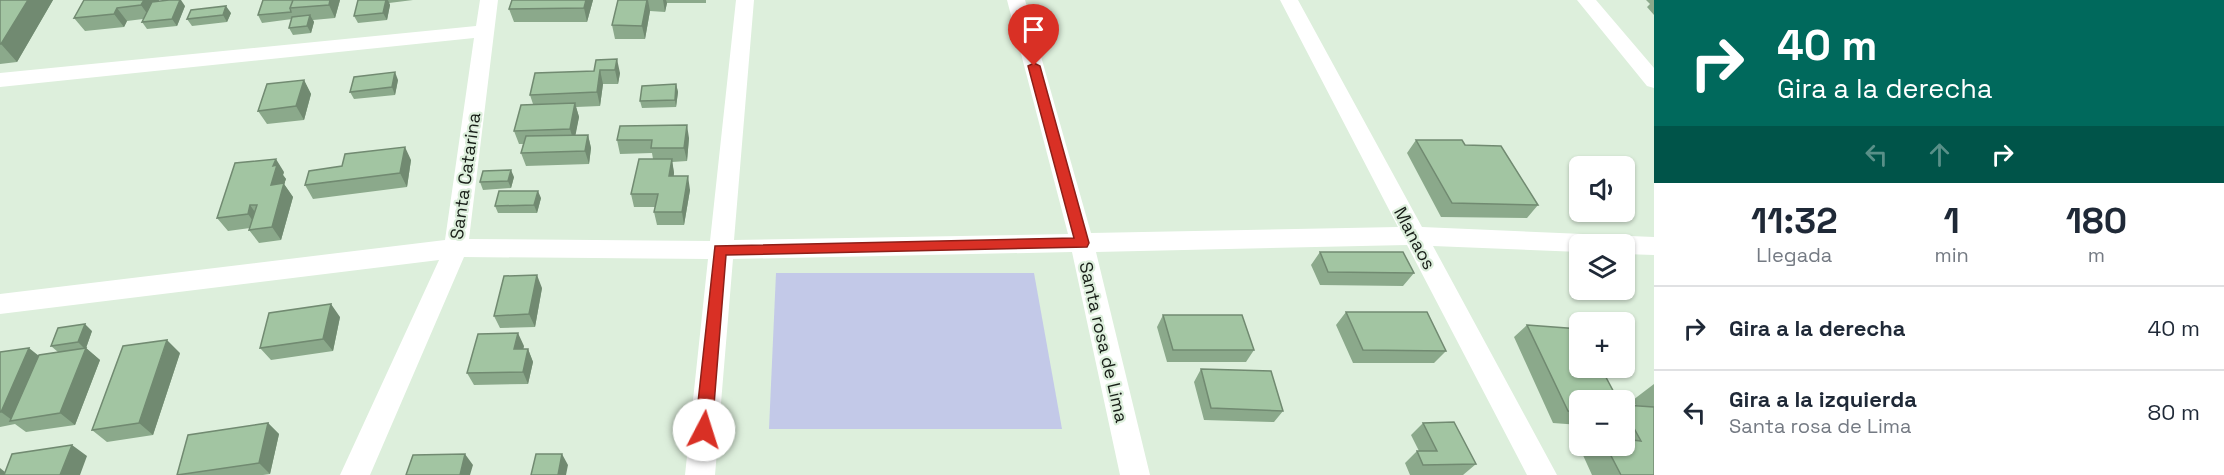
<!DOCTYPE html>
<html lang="es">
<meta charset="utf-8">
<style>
body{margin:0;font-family:"Space Grotesk",sans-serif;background:#f6f6f7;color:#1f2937;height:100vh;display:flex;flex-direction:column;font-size:22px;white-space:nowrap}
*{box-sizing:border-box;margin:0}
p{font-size:20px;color:#747a83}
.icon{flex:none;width:33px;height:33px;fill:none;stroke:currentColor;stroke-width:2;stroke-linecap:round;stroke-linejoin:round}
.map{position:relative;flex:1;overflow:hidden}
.panel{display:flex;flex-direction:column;background:#fff;width:570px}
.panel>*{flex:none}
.top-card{background:#00695c;color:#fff;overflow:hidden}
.controls{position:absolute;left:1569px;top:156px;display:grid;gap:12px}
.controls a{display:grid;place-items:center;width:66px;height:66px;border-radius:9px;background:#fff;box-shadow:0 2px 4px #0004;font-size:30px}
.pin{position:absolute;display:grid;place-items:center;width:51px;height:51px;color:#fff;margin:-62px -26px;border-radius:50% 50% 50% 0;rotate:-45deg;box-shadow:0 0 6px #0007}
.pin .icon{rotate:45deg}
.me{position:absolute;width:66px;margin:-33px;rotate:5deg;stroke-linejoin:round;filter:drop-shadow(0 0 4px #0008)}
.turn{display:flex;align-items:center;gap:21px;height:126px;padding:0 24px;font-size:27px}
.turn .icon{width:78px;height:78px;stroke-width:2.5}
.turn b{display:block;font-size:42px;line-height:51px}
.lanes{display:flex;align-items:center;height:57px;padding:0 24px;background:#0003;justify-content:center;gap:30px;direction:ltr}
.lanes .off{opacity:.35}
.eta{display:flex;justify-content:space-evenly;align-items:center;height:102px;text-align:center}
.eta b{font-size:36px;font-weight:600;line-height:42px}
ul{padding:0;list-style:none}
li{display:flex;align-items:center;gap:18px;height:84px;padding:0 24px;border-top:2px solid #e0e1e3}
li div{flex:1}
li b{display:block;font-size:22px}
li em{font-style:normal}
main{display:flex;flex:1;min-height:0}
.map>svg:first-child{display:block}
</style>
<main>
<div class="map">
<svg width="1654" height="475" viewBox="0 0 1654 475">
<rect width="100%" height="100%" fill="#ddefdc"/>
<path fill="#c3c9e8" d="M776,273H1034L1062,429H769Z"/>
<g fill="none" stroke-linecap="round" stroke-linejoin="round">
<path fill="#fff" fill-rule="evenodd" d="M480,0H498L469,239L710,241L736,0H754L734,240L1068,234L1007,0H1025L1091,233L1398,227L1280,0H1298L1422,227L1654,237V255L1624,254V244H1580V252L1433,246L1557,475H1527L1407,245L1096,252L1150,475H1120L1072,252L733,259L715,475H685L708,259L464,257L370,475H340L439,260L0,314V294L445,240L474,38L0,87V73L476,26Z
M1577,0H1596L1654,68V88L1647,86Z"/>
</g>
<path fill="#8ba98b" d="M0,0H53L17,62L0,64Z
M84,0H159V1L185,6L177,26L147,29L142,22L143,19L127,21L124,27L85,31L74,18Z
M263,0H340L335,18L313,20L314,22L311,33L293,35L289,28L292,19L262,23L258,15Z
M362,0H413L389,3L390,5L387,20L358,23L354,16Z
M512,0H593L587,22H514L509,9Z
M618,0H706V3H667L665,12L650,11L645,39H615L612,25Z
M1646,0H1654V15L1647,7L1650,4Z
M231,13L227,22L192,26L187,19Z
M596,60L620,73L618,84H603L600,106L576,107L579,117L575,135H588L591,148L589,164L526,166L521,153L523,144H519L514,131L533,104L530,95L594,71Z
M304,80L311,94L304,120L267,124L258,111Z
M398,80L395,95L354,99L350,92Z
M676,84L678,92L676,107L642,108L640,101Z
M689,138L687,161L672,162L674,173V176L690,190L684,225H657L654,212L655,207H634L631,194L653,159L652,153L620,154L617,140Z
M1416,140L1465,145L1538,205L1527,218L1441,217L1407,153Z
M411,160L407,187L313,199L305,185L342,166Z
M284,172L283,175L286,179L284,184L293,197L281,240L259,243L249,230L250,228L228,231L217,218Z
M514,177L511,188L483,190L480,182Z
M541,198L537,213H498L495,206Z
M1320,252L1414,273L1403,286L1320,285L1311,265Z
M542,288L535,327L500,328L494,316Z
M1346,312L1446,351L1434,363H1353L1336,325Z
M1163,315L1254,350L1246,362H1167L1157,327Z
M340,317L333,351L271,360L260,348Z
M1527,325L1580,400V425L1553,423L1514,337Z
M92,331L86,348L100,360L75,425L26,432L15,424L0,427V352L39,355L58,352L51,346Z
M524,346L523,349H528L533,362L528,384L474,385L467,373Z
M180,353L153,435L107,442L92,430Z
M1201,369L1283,411L1274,422L1204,420L1194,382Z
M1654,384V475H1592L1582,453L1591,446H1624V405L1636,406L1633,400Z
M268,423L279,434L270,474L263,475H177Z
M1423,423L1476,464L1463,475H1410L1405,463L1417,451H1419L1411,435Z"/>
<path fill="#718a71" d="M28,0H53L17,62L1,44Z
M144,0H159L151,19L141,5Z
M180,0H181L185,6L177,26L172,19Z
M330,0H340L335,18L329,5Z
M386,0H388L390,5L387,20L383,13Z
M586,0H593L587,22L584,8Z
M647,0H648L650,11L645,39L642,26Z
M663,0H666L667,3L665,12Z
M226,6L231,13L227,22L223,15Z
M117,8L127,21L124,27L114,14Z
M310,15L314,22L311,33L307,26Z
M617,59L620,73L618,84L615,70Z
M600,70L603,84L600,106L597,92Z
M395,72L398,80L395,95L392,87Z
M304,80L311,94L304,120L296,106Z
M676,84L678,92L676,107L675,100Z
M575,103L579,117L574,143L570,129Z
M687,125L689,138L687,161L684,148Z
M588,135L591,148L589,164L585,151Z
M405,147L411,160L407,187L400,173Z
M276,159L284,172L283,175L286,179L284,184L293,197L281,240L272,227L271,185L273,166Z
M672,159L674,173L671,189L669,176Z
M511,170L514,177L511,188L508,181Z
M688,176L690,190L684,225L682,212Z
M538,191L541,198L537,213L534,205Z
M250,205L260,219L257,227L248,214Z
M537,275L542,288L535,327L529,314Z
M331,304L340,317L333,351L323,339Z
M85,324L92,331L86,348L100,360L75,425L60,413L85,349L78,342Z
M518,333L524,346L520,362L514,349Z
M167,340L180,353L153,435L139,423Z
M29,348L44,360L12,420L1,412Z
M528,349L533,362L528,384L523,372Z
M268,423L279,434L270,474L259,463Z
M72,445L87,456L80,475H60Z
M465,454L473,465L470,475H460Z
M562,454L568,465L566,475H558Z
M0,468L5,472L4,475H0Z"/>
<path fill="#a2c5a2" stroke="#718a71" stroke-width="1.5" d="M0,0H28L1,44H0Z
M84,0H144L141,5L117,8L114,14L74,18Z
M169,0H180L172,19L142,22L152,2Z
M263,0H293L290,8L291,12L258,15Z
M293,0H330L329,5L290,8Z
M358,0H386L383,13L354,16Z
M512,0H586L584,8L509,9Z
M618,0H647L642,26L612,25Z
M226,6L223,15L187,19L191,10Z
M310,15L307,26L289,28L292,17Z
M617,59L615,70H600L597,92L530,95L535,73L594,71L596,60Z
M395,72L392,87L350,92L354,77Z
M304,80L296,106L258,111L267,84Z
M676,84L675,100L640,101L642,86Z
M575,103L570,129L514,131L521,105Z
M687,125L684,148H651L652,140H617L620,126Z
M588,135L585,151L521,153L526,136Z
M1416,140H1462L1465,145L1501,146L1538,205L1452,203Z
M405,147L400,173L305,185L309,171L342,166L345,154Z
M276,159L273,166L277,165L271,185L284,183L272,227L249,230L257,205H250L248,214L217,218L235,163Z
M639,159H672L669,176H688L682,212H654L658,194H631Z
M511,170L508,181L480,182L483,171Z
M499,191H538L534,205L495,206Z
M1320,252H1403L1414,273L1328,272Z
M537,275L529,314L494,316L504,276Z
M331,304L323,339L260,348L269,313Z
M1346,312H1427L1446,351L1363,350Z
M1163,315H1242L1254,350H1173Z
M85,324L78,342L51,346L58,328Z
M1527,325L1580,329V368H1601L1618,400H1580V412L1568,411Z
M518,333L514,349H528L523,372L467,373L478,334Z
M167,340L139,423L92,430L123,346Z
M29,348L1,412H0V352Z
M86,348L60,413L10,421L39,355Z
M1201,369L1271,371L1283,411L1211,408Z
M1624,405L1654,407V475H1621L1606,446H1624V439L1641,441L1624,410Z
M1454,422L1476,464L1423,465L1417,451H1437L1423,423Z
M268,423L259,463L177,475L188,435Z
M72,445L60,475H4L12,454Z
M465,454L460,475H406L413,455Z
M536,454H562L558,475H531Z"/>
<path fill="#d93025" stroke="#8d1f18" stroke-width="1.5" d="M1034,63L1040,66L1089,243L1087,247L726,255L712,430L709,435L704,437L698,435L695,430L715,246L1074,238L1028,66Z"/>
<g text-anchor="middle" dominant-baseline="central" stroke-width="4.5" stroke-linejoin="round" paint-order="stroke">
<g font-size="18" fill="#171d17" stroke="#ddefdc">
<text transform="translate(465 176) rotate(-82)">Santa Catarina</text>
<text transform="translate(1415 238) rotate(62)">Manaos</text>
<text transform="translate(1104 342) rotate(77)">Santa rosa de Lima</text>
</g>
</g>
</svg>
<div class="controls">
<a><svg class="icon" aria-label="sound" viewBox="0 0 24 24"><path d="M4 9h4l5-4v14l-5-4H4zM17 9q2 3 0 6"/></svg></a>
<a><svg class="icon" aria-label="layers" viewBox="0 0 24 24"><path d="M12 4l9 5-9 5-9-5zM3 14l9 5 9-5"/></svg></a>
<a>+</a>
<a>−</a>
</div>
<div class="pin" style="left:1034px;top:66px;background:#d93025"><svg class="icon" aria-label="arrive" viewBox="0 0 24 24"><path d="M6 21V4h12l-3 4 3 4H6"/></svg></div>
<svg class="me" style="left:704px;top:430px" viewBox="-20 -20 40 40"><circle r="19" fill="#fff"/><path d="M0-13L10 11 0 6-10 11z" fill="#d93025"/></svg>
</div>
<section class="panel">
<div class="top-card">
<div class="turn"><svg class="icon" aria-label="right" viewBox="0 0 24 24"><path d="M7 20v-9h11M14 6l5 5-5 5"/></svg><div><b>40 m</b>Gira a la derecha</div></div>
<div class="lanes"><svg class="icon off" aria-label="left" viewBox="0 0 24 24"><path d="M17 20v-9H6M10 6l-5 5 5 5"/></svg><svg class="icon off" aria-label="ahead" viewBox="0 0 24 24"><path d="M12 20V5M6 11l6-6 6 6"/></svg><svg class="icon" aria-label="right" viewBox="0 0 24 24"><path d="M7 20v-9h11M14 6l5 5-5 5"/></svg></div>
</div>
<div class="eta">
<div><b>11:32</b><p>Llegada</p></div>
<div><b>1</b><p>min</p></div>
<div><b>180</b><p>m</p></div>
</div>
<ul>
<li><svg class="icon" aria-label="right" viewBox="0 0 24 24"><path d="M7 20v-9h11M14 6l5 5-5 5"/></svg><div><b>Gira a la derecha</b></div><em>40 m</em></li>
<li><svg class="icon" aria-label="left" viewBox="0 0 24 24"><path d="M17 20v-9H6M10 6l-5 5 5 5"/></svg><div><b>Gira a la izquierda</b><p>Santa rosa de Lima</p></div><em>80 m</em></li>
</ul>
</section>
</main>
